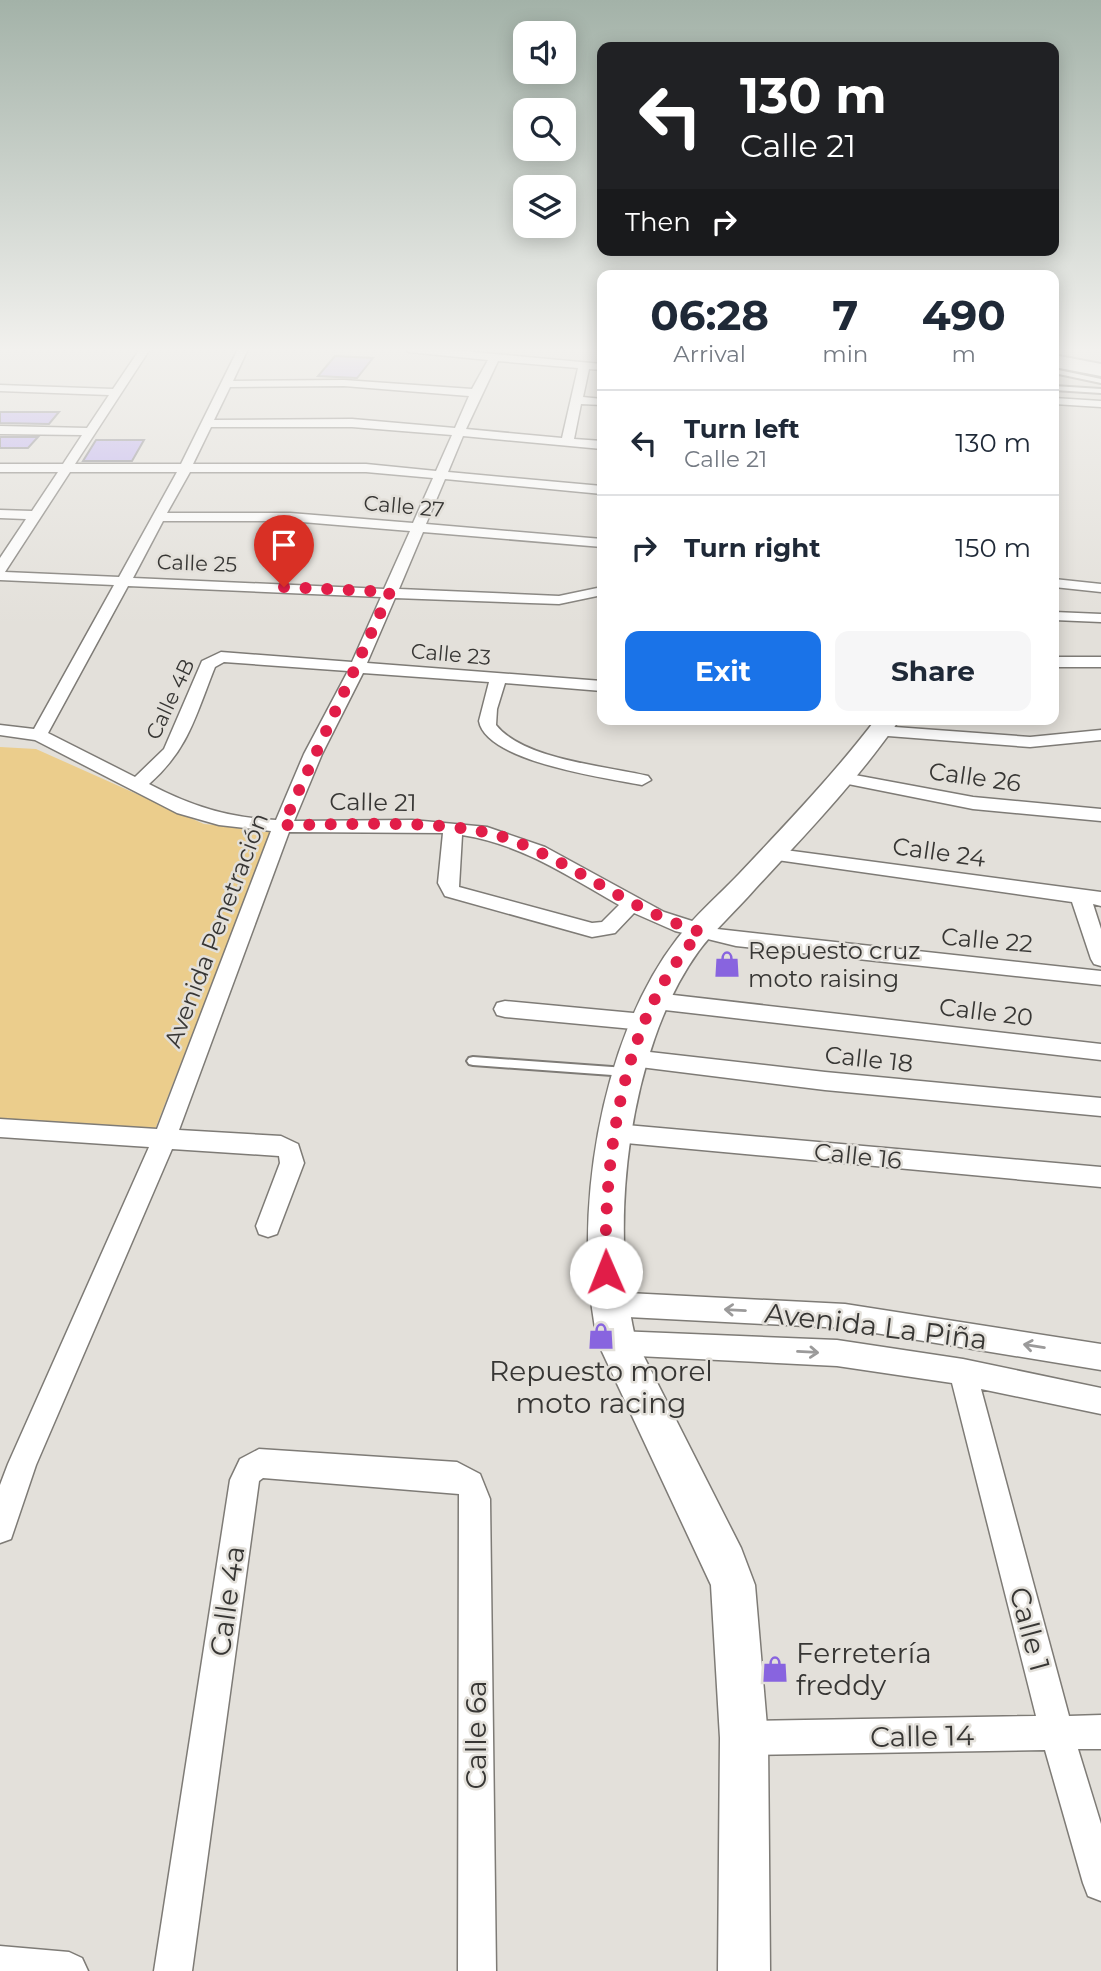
<!DOCTYPE html>
<meta charset="utf-8">
<style>
body{margin:0;font-family:Montserrat,sans-serif;background:#f6f6f7;color:#1f2937;height:100vh;display:flex;flex-direction:column;font-size:26px;white-space:nowrap}
*{box-sizing:border-box;margin:0}
p{font-size:23px;color:#747a83}
.icon{flex:none;width:38px;height:38px;fill:none;stroke:currentColor;stroke-width:2;stroke-linecap:round;stroke-linejoin:round}
.map{position:relative;flex:1;overflow:hidden}
.side{position:absolute;left:597px;top:270px;width:462px;height:455px;display:flex;flex-direction:column;background:#fff;border-radius:14px;box-shadow:0 4px 18px #0003}
.side>*{flex:none}
.top-card{position:absolute;left:597px;top:42px;width:462px;height:214px;border-radius:14px;box-shadow:0 4px 18px #0003;background:#202124;color:#fff;overflow:hidden}
.buttons{position:absolute;left:513px;top:21px;display:grid;gap:14px}
.buttons a{display:grid;place-items:center;width:63px;height:63px;border-radius:14px;background:#fff;box-shadow:0 4px 18px #0003;font-size:35px}
.pin{position:absolute;display:grid;place-items:center;width:60px;height:60px;color:#fff;margin:-72px -30px;border-radius:50% 50% 50% 0;rotate:-45deg;box-shadow:0 0 7px #0007}
.pin .icon{rotate:45deg}
.me{position:absolute;width:77px;margin:-38px;rotate:359deg;stroke-linejoin:round;filter:drop-shadow(0 0 5px #0008)}
.turn{display:flex;align-items:center;gap:24px;height:147px;padding:0 28px;font-size:32px}
.turn .icon{width:91px;height:91px;stroke-width:2.5}
.turn b{display:block;font-size:49px;line-height:60px}
.then{display:flex;align-items:center;height:66px;padding:0 28px;background:#0003;gap:14px;font-size:26px}
.eta{display:flex;justify-content:space-evenly;align-items:center;height:119px;text-align:center}
.eta b{font-size:42px;font-weight:700;line-height:49px}
.action{display:flex;gap:14px;margin-top:auto;padding:14px 28px}
.action a{flex:1;height:80px;border-radius:14px;background:#1a73e8;color:#fff;font-size:28px;font-weight:700;line-height:80px;text-align:center}
.action a+a{background:#f6f6f7;color:#1f2937}
ul{padding:0;list-style:none}
li{display:flex;align-items:center;gap:21px;height:105px;padding:0 28px;border-top:2px solid #e0e1e3}
li div{flex:1}
li b{display:block;font-size:26px}
li em{font-style:normal}
.map>svg:first-child{display:block}
</style>
<div class="map">
<svg width="1101" height="1971" viewBox="0 0 1101 1971">
<rect width="100%" height="100%" fill="#e3e0da"/>
<path fill="#ebcd8c" d="M0,747L36,749L204,824L272,830L154,1132L0,1124Z"/>
<path fill="#baaaf3" stroke="#838288" stroke-width="2" d="M335,356L373,358L357,378L318,376Z
M0,412H59L49,424L0,423Z
M0,437H38L28,448H0Z
M96,440H144L132,461H83Z"/>
<g fill="none" stroke-linecap="round" stroke-linejoin="round">
<defs>
<path id="lane" d="M1054,369L1101,379V383L1054,373Z
M1054,386L1101,389V393L1054,390Z
M473,1057L626,1068L630,1069L632,1072L630,1075L626,1076L473,1065L469,1064L467,1061L469,1058Z"/>
<path id="street" d="M140,349H150L75,464H181L238,349H248L233,381L344,380L472,389L488,360L409,352L404,349H442L602,364V370L589,369L583,397L602,399V405L581,404L574,439L602,441V449L463,436L448,472L602,486V494L445,479L426,524L602,539V547L423,532L399,589L559,596L602,587V595L559,604L395,598L367,663L602,681V691L505,683L497,709L496,725C524,760 607,766 648,776L651,780L642,785C607,778 486,762 479,721L489,682L363,673L322,754L294,821L412,820L487,827L545,847L664,912L717,929L1101,971V985L736,946L675,931L634,913L615,933L592,937L445,896L438,883L443,833L289,832L179,1130L281,1136L298,1144L304,1163L280,1226L277,1234L268,1237L259,1234L256,1226L280,1163L279,1156L172,1149L36,1465L11,1539L0,1543V1485L8,1464L149,1147L0,1137V1119L157,1129L271,831L219,825L177,813L35,740L0,735V725L34,729L114,585L0,580V558L26,519L0,518V510L32,511L58,472H0V464H63L82,435L0,434V426L87,428L109,395L0,391V385L113,389ZM498,361L578,368L562,438L466,429ZM344,386L469,396L455,428L352,419L214,420L230,387ZM211,427H352L452,435L436,471L366,464H193ZM70,472H177L119,577L5,572ZM190,472H366L433,478L413,523L290,513H167ZM163,521H290L410,531L384,589L133,578ZM128,586L381,597L352,662L221,652L202,661L164,749L135,777L48,733ZM224,662L348,671L304,754L276,820C228,818 191,806 149,784C189,749 196,714 215,667ZM462,835C521,844 568,876 619,905L602,922L592,923L459,887Z
M1054,398L1101,401V407L1054,404Z
M1054,579L1101,584V592L1054,587Z
M1054,612L1101,614V622L1054,620Z
M1054,657H1101V667H1054Z
M881,726L1030,737L1101,730V740L1030,747L875,735L873,731Z
M844,773L973,797L1101,809V821L973,809L838,782L835,778Z
M770,848L1101,892V906L1093,904L1101,929V966L1094,964L1091,959L1072,902L763,858L761,854L763,850Z
M656,993L1101,1044V1060L656,1009L648,1006L645,1001L648,996Z
M505,1001L644,1014L652,1016L655,1022L652,1028L644,1030L505,1017L497,1015L494,1009L497,1003Z
M632,1050L825,1072L1101,1098V1116L825,1090L632,1066L624,1064L621,1058L624,1052Z
M615,1124L1101,1167V1187L615,1142L607,1140L603,1133L607,1126Z
M608,1292L845,1304L1101,1344V1370L845,1328L608,1316L599,1312L595,1304L599,1296Z
M617,1331L837,1340L963,1359L1101,1388V1414L981,1389L1069,1716L1101,1715V1749H1078L1101,1824V1901L1088,1896L1083,1883L1045,1750L744,1755L732,1750L727,1738L732,1726L744,1721L1036,1716L952,1383L837,1366L617,1355L607,1352L604,1343L607,1334Z
M259,1449L457,1462L480,1474L490,1499L496,1971H458L459,1494L263,1478L259,1481L192,1971H154L230,1480L240,1459Z
M0,1946L69,1952L82,1958L88,1971H0Z"/>
<path id="secondary" d="M876,719H900C857,781 806,834 755,889C737,910 714,930 698,952C628,1049 608,1227 636,1341L741,1548L755,1585L768,1738L770,1971H718L720,1738L711,1585L598,1343C571,1220 599,1040 677,939C695,915 719,895 739,874C787,823 834,774 876,719Z"/>
<path id="highway" d="M1054,355L1101,364V376L1054,367Z"/>
</defs>
<use href="#lane" stroke="#7e7b76" stroke-width="4"/>
<use href="#street" stroke="#7e7b76" stroke-width="3"/>
<use href="#secondary" stroke="#7e7b76" stroke-width="3"/>
<use href="#highway" stroke="#7e7b76" stroke-width="4"/>
<use href="#lane" fill="#fff" fill-rule="evenodd"/>
<use href="#street" fill="#fff" fill-rule="evenodd"/>
<use href="#secondary" fill="#fff" fill-rule="evenodd"/>
<use href="#highway" fill="#fff" fill-rule="evenodd"/>
</g>
<defs><path id="oneway-shaft" d="M-6 0H5M1.5-3L5.5 0L1.5 3" fill="none" stroke-width="1.6" stroke-linecap="round" stroke-linejoin="round" transform="scale(1.75)"/></defs>
<g stroke="#9b9a9a">
<use href="#oneway-shaft" transform="translate(735 1310) rotate(-177)"/>
<use href="#oneway-shaft" transform="translate(1034 1346) rotate(-171)"/>
<use href="#oneway-shaft" transform="translate(808 1352) rotate(3)"/>
</g>
<linearGradient id="sky" x2="0" y2="1"><stop stop-color="#a3b2a8"/><stop offset="0.56" stop-color="#f2f1ee"/><stop offset="1" stop-color="#f2f1ee" stop-opacity="0"/></linearGradient>
<rect width="1101" height="625" fill="url(#sky)"/>
<g fill="none" stroke-linecap="round" stroke-linejoin="round">
<path stroke="#e11d48" stroke-width="12" stroke-dasharray="0 21.6" d="M284,587L390,592L283,825C346,825 445,818 503,837C573,861 630,911 701,932C621,1015 603,1162 606,1272"/>
</g>
<defs>
<symbol id="shop-bare" viewBox="-9 -9 18 18"><path d="M-5-2.5h2.3a2.7 3.5 0 0 1 5.4 0H5L5.5 6h-11ZM-1.5-2.5h3a1.5 2.3 0 0 0-3 0Z" fill="#8864df" stroke="#e3e0da" stroke-width="2.5" paint-order="stroke"/></symbol>
</defs>
<g fill-rule="evenodd">
<use href="#shop-bare" x="708" y="945" width="38" height="38"/>
<use href="#shop-bare" x="582" y="1317" width="38" height="38"/>
<use href="#shop-bare" x="756" y="1650" width="38" height="38"/>
</g>
<g text-anchor="middle" dominant-baseline="central" stroke-width="5" stroke-linejoin="round" paint-order="stroke">
<g font-size="21" fill="#373634" stroke="#e3e0da">
<text transform="translate(404 506) rotate(5)">Calle 27</text>
<text transform="translate(197 563) rotate(2)">Calle 25</text>
<text transform="translate(451 654) rotate(5)">Calle 23</text>
<text transform="translate(170 699) rotate(-65)">Calle 4B</text>
</g>
<g font-size="24" fill="#373634" stroke="#e3e0da">
<text transform="translate(975 777) rotate(8)">Calle 26</text>
<text transform="translate(373 802) rotate(1)">Calle 21</text>
<text transform="translate(939 852) rotate(8)">Calle 24</text>
<text transform="translate(216 930) rotate(-69)">Avenida Penetración</text>
<text transform="translate(987 940) rotate(5)">Calle 22</text>
<text transform="translate(986 1012) rotate(7)">Calle 20</text>
<text transform="translate(869 1059) rotate(6)">Calle 18</text>
<text transform="translate(858 1156) rotate(6)">Calle 16</text>
</g>
<g font-size="24" fill="#373634" stroke="#e3e0da" text-anchor="start">
<text x="748" y="950">Repuesto cruz<tspan x="748" dy="28">moto raising</tspan></text>
</g>
<g font-size="28" fill="#373634" stroke="#e3e0da">
<text transform="translate(876 1326) rotate(7)">Avenida La Piña</text>
<text transform="translate(227 1601) rotate(-82)">Calle 4a</text>
<text transform="translate(1030 1629) rotate(75)">Calle 1</text>
<text transform="translate(476 1735) rotate(-90)">Calle 6a</text>
<text transform="translate(922 1736) rotate(-1)">Calle 14</text>
</g>
<g font-size="28" fill="#373634" stroke="#e3e0da">
<text x="601" y="1371">Repuesto morel<tspan x="601" dy="32">moto racing</tspan></text>
<text x="796" y="1653" text-anchor="start">Ferretería<tspan x="796" dy="32">freddy</tspan></text>
</g>
</g>
</svg>
<div class="buttons">
<a><svg class="icon" aria-label="sound" viewBox="0 0 24 24"><path d="M4 9h4l5-4v14l-5-4H4zM17 9q2 3 0 6"/></svg></a>
<a><svg class="icon" aria-label="search" viewBox="0 0 24 24"><circle cx="10" cy="10" r="6"/><path d="M15 15l6 6"/></svg></a>
<a><svg class="icon" aria-label="layers" viewBox="0 0 24 24"><path d="M12 4l9 5-9 5-9-5zM3 14l9 5 9-5"/></svg></a>
</div>
<div class="pin" style="left:284px;top:587px;background:#d93025"><svg class="icon" aria-label="arrive" viewBox="0 0 24 24"><path d="M6 21V4h12l-3 4 3 4H6"/></svg></div>
<svg class="me" style="left:606px;top:1272px" viewBox="-20 -20 40 40"><circle r="19" fill="#fff"/><path d="M0-13L10 11 0 6-10 11z" fill="#e11d48"/></svg>
<div class="top-card">
<div class="turn"><svg class="icon" aria-label="left" viewBox="0 0 24 24"><path d="M17 20v-9H6M10 6l-5 5 5 5"/></svg><div><b>130 m</b>Calle 21</div></div>
<div class="then">Then<svg class="icon" aria-label="right" viewBox="0 0 24 24"><path d="M7 20v-9h11M14 6l5 5-5 5"/></svg></div>
</div>
<section class="side">
<div class="eta">
<div><b>06:28</b><p>Arrival</p></div>
<div><b>7</b><p>min</p></div>
<div><b>490</b><p>m</p></div>
</div>
<ul>
<li><svg class="icon" aria-label="left" viewBox="0 0 24 24"><path d="M17 20v-9H6M10 6l-5 5 5 5"/></svg><div><b>Turn left</b><p>Calle 21</p></div><em>130 m</em></li>
<li><svg class="icon" aria-label="right" viewBox="0 0 24 24"><path d="M7 20v-9h11M14 6l5 5-5 5"/></svg><div><b>Turn right</b></div><em>150 m</em></li>
</ul>
<div class="action"><a>Exit</a><a>Share</a></div>
</section>
</div>
